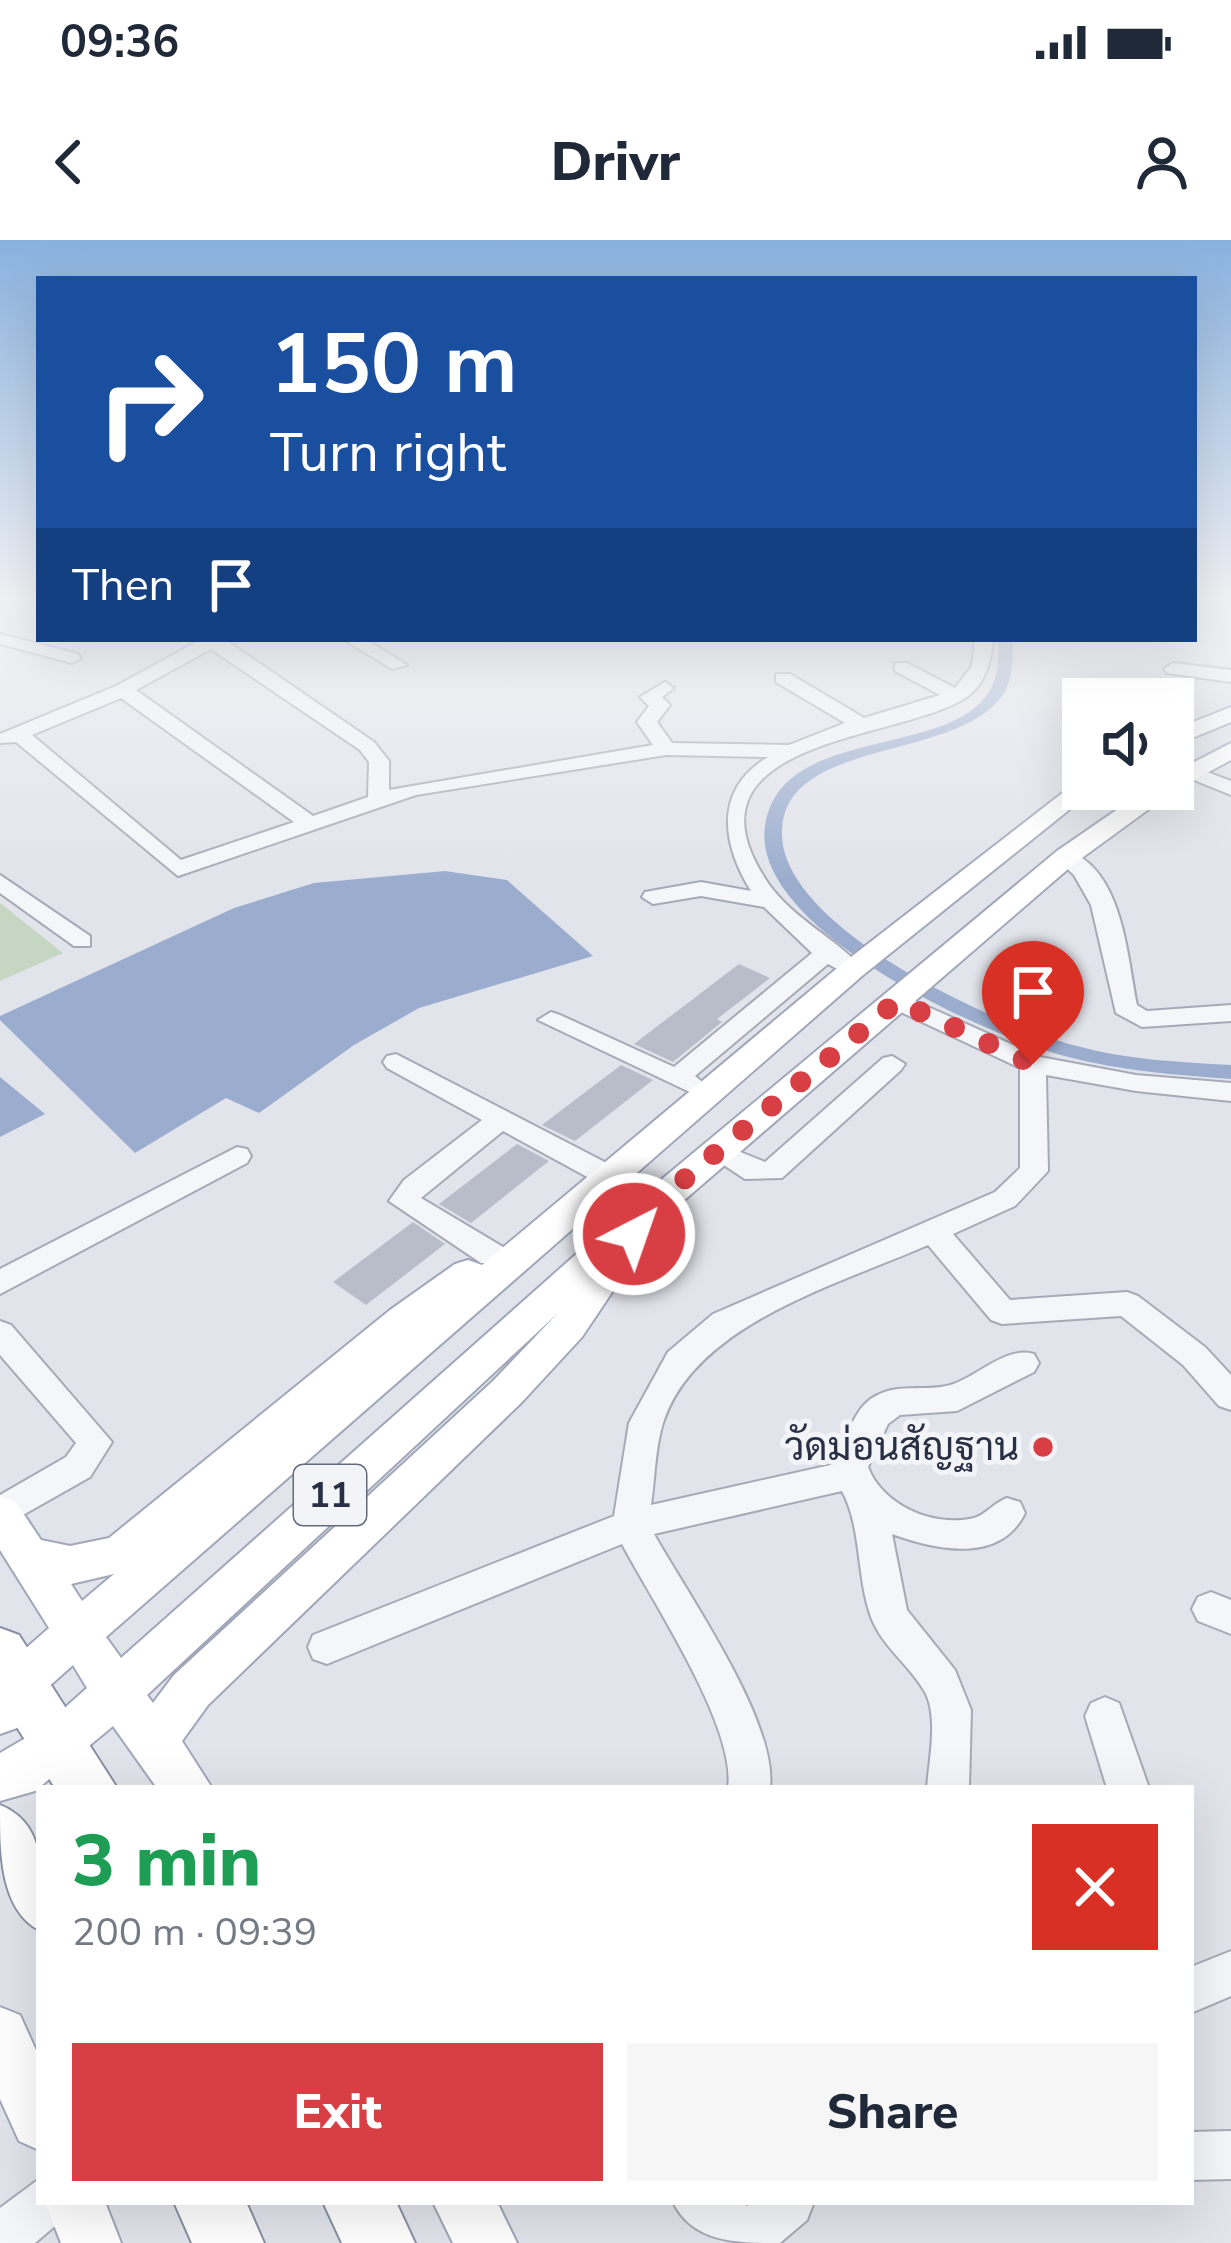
<!DOCTYPE html>
<meta charset="utf-8">
<style>
body{margin:0;font-family:"Nunito Sans",Sarabun,sans-serif;background:#f6f6f7;color:#1f2937;height:100vh;display:flex;flex-direction:column;font-size:45px;white-space:nowrap}
*{box-sizing:border-box;margin:0}
p{font-size:39px;color:#747a83}
.icon{flex:none;width:66px;height:66px;fill:none;stroke:currentColor;stroke-width:2;stroke-linecap:round;stroke-linejoin:round}
.map{position:relative;flex:1;overflow:hidden}
.details{position:absolute;left:36px;top:1545px;width:1158px;height:420px;display:flex;flex-direction:column;background:#fff;border-radius:0px;box-shadow:0 12px 48px #0002}
.details>*{flex:none}
.banner{position:absolute;left:36px;top:36px;width:1161px;height:366px;border-radius:0px;box-shadow:0 12px 48px #0002;background:#1a4fa0;color:#fff;overflow:hidden}
.controls{position:absolute;left:1062px;top:438px;display:grid;gap:24px}
.controls a{display:grid;place-items:center;width:132px;height:132px;border-radius:0px;background:#fff;box-shadow:0 12px 48px #0002;font-size:60px}
.pin{position:absolute;display:grid;place-items:center;width:102px;height:102px;color:#fff;margin:-123px -51px;border-radius:50% 50% 50% 0;rotate:-45deg;box-shadow:0 0 12px #0007}
.pin .icon{rotate:45deg}
.me{position:absolute;width:132px;margin:-66px;rotate:41deg;stroke-linejoin:round;filter:drop-shadow(0 0 9px #0008)}
.turn{display:flex;align-items:center;gap:42px;height:252px;padding:0 36px;font-size:54px}
.turn .icon{width:156px;height:156px;stroke-width:2.5}
.turn b{display:block;font-size:84px;line-height:102px}
.then{display:flex;align-items:center;height:114px;padding:0 36px;background:#0003;gap:24px;font-size:45px}
.round{display:grid;place-items:center;flex:none;width:126px;height:126px;border-radius:0px;background:#f6f6f7}
.overview{display:flex;align-items:center;justify-content:space-between;height:204px;padding:0 36px}
h1{font-size:72px;font-weight:800;line-height:90px;color:#1e9e55}
.primary-button{display:flex;gap:24px;margin-top:auto;padding:24px 36px}
.primary-button a{flex:1;height:138px;border-radius:0px;background:#d83f44;color:#fff;font-size:48px;font-weight:800;line-height:138px;text-align:center}
.primary-button a+a{background:#f6f6f7;color:#1f2937}
.status{display:flex;justify-content:space-between;align-items:center;height:84px;padding:0 60px;background:#fff;direction:ltr}
.status svg{height:33px;fill:currentColor}
header{display:flex;justify-content:space-between;align-items:center;height:156px;padding:0 36px;background:#fff;font-size:54px;font-weight:800}
.map>svg:first-child{display:block}
</style>
<div class="status"><b>09:36</b><svg viewBox="0 0 49 12"><path d="M0 12V9h3v3zM5 12V6h3v6zM10 12V3h3v9zM15 12V0h3v12zM26 1h20v11H26zM47 4h2v5h-2z"/></svg></div>
<header><svg class="icon" aria-label="back" viewBox="0 0 24 24"><path d="M15 5l-7 7 7 7"/></svg>Drivr<svg class="icon" aria-label="person" viewBox="0 0 24 24"><circle cx="12" cy="8" r="4"/><path d="M4 21q1-7 8-7t8 7"/></svg></header>
<div class="map">
<svg width="1231" height="2003" viewBox="0 0 1231 2003">
<rect width="100%" height="100%" fill="#e2e4eb"/>
<path fill="#c5d6c2" d="M0,663L63,713L0,741Z"/>
<path fill="#9badce" d="M445,631L507,640L593,716L419,768L354,805L259,873L226,858L135,913L0,780V776L234,668L314,643Z
M0,837L45,874L0,897Z"/>
<g fill="none" stroke-linecap="round" stroke-linejoin="round">
<path fill="#9badce" fill-rule="evenodd" d="M999,399H1013C1012,416 1014,437 1004,453C960,522 787,497 782,589C776,687 997,785 1077,806C1127,820 1180,822 1231,825V839C1176,835 1122,831 1068,817C988,797 750,689 765,586C780,481 960,522 993,444C999,430 998,414 999,399Z"/>
</g>
<path fill="#b9bdca" d="M739,724L770,738L717,779L722,782L673,822L634,804Z
M621,825L653,840L575,901L542,885Z
M517,904L549,921L471,983L439,964Z
M413,982L445,1004L366,1065L333,1042Z"/>
<g fill="none" stroke-linecap="round" stroke-linejoin="round">
<defs>
<path id="minor" d="M0,394L78,414L81,418L72,423L0,404Z
M202,399H224L374,502L389,521V550L653,505L637,482L649,466L640,457L665,442L674,448L662,457L670,465L657,482L672,503L789,505L845,483L776,442V434H790L864,478L940,455L895,431V423H907L955,448L972,426L975,399H993C991,420 986,443 968,456C907,501 669,496 768,643C794,680 836,698 864,730L852,737L828,724L695,836L707,846L694,854L538,780L551,772L560,775L674,827L812,713L764,667L701,656L653,664L642,657L645,652L701,642L751,651C722,604 713,550 768,517L666,515L416,555L178,636L16,502L0,503V494L116,446ZM211,409L360,510L369,522L368,557L313,576L136,450ZM121,458L294,582L181,620L32,495Z
M343,399H365L407,425L392,429Z
M1173,423L1231,430V442L1167,433L1164,429Z
M1191,526L1231,541V555L1184,536L1181,532Z
M1066,610C1123,629 1127,716 1137,765L1147,771L1231,765V781L1142,787L1116,773L1091,665L1074,635L1055,617Z
M0,635L90,696V706H74L0,653Z
M897,753L1040,817L1136,835L1231,843V861L1136,851L1046,835L1048,931L1015,966L953,994L1010,1060L1127,1052L1138,1056L1205,1107L1231,1135V1170L1219,1166L1183,1125L1121,1076L1002,1084L991,1080L928,1005C840,1044 695,1083 663,1183C655,1208 655,1239 651,1265L835,1224C844,1206 851,1178 865,1164C891,1138 927,1155 956,1143C981,1133 1008,1106 1034,1114L1039,1123L1034,1132L957,1171L900,1175L888,1184L868,1227C882,1265 934,1288 974,1278C985,1275 995,1262 1007,1258L1020,1262L1025,1273C1000,1324 936,1310 892,1294L907,1370L955,1430L971,1470L969,1548H927C929,1520 938,1480 926,1454C912,1427 882,1407 871,1377C856,1335 862,1288 842,1251L654,1294C688,1355 778,1482 770,1548H728C737,1488 652,1361 622,1304L327,1424L313,1419L308,1407L313,1395L614,1276L629,1183L668,1112L713,1074L995,952L1020,928V828L888,766L884,761Z
M396,814L622,931L626,938L612,948L602,945L503,891L421,958L503,1007L507,1015L503,1023H481L389,961L404,940L482,880L387,828L383,822L387,816Z
M892,816L905,824L901,830L782,938L745,939L704,912L718,903L765,922L883,818Z
M237,907L247,909L251,916L247,923L0,1054V1029Z
M0,1081L11,1085L112,1202L90,1237L0,1288V1255L66,1217L76,1203L0,1115Z
M1211,1352L1231,1360V1394L1198,1381L1192,1369L1198,1357Z
M1105,1457L1119,1463L1149,1548H1107L1085,1476L1091,1463Z
M1231,1711V1756L1191,1773V1727Z
M1231,1891V1939L1191,1940V1892Z
M39,1939V1962H69L62,1980L35,2003H0V1968Z
M673,1962H741L747,1966L751,1962H814L807,1980L780,2003C737,2003 693,2003 673,1962Z"/>
<path id="major" d="M1231,467V482L1173,506V490Z
M1231,503V520L1175,550L1075,623L631,1006L637,1015L582,1097L521,1163L208,1465L182,1501L212,1548H157L113,1486L35,1551L0,1561V1513L41,1489L87,1448L73,1425L36,1458L17,1488L0,1494V1431L49,1388L0,1310V1256L15,1261L41,1300L70,1306L109,1298L390,1070L455,1024L468,1020L482,1025L842,724L1074,544L1083,542V549H1095L862,736L106,1397L121,1418L644,954L1057,611L1147,549H1173V533ZM557,1074L493,1141L174,1435L153,1463L147,1455ZM114,1334L82,1361L71,1344Z
M0,1767L20,1775L39,1817V1910L19,1901L0,1859Z
M45,1962H105L121,2003H61Z
M433,1962H497L517,2003H453Z"/>
<path id="highway" d="M0,1388L19,1395L117,1548H55L0,1460Z
M0,1565C52,1586 39,1643 39,1690C0,1669 0,1612 0,1565Z
M174,1962H246L264,2003H192Z
M323,1962H396L415,2003H342Z"/>
</defs>
<use href="#minor" stroke="#a7aab6" stroke-width="4"/>
<use href="#major" stroke="#a0a7b8" stroke-width="4"/>
<use href="#highway" stroke="#8890a3" stroke-width="4"/>
<use href="#minor" fill="#f5f6f9" fill-rule="evenodd"/>
<use href="#major" fill="#fff" fill-rule="evenodd"/>
<use href="#highway" fill="#fff" fill-rule="evenodd"/>
</g>
<linearGradient id="sky" x2="0" y2="1"><stop stop-color="#89b1de"/><stop offset="0.56" stop-color="#f2f3f6"/><stop offset="1" stop-color="#f2f3f6" stop-opacity="0"/></linearGradient>
<rect width="1231" height="641" fill="url(#sky)"/>
<g fill="none" stroke-linecap="round" stroke-linejoin="round">
<path stroke="#d83f44" stroke-width="21" stroke-dasharray="0 37.8" d="M634,994L656,963L897,761L1033,824"/>
</g>
<circle fill="#d83f44" stroke="#f2f4f8" stroke-width="4.5" cx="1043" cy="1207" r="12"/>
<g text-anchor="middle" dominant-baseline="central" stroke-width="10" stroke-linejoin="round" paint-order="stroke">
<rect fill="#f2f4f8" stroke="#656a7b" stroke-width="3" x="294" y="1225" width="72" height="60" rx="9"/>
<g font-size="36" font-weight="bold" fill="#292f45">
<text x="330" y="1255">11</text>
</g>
<g font-size="39" fill="#292f45" stroke="#f2f4f8" text-anchor="end">
<text x="1019" y="1207">วัดม่อนสัญฐาน</text>
</g>
</g>
</svg>
<div class="controls">
<a><svg class="icon" aria-label="sound" viewBox="0 0 24 24"><path d="M4 9h4l5-4v14l-5-4H4zM17 9q2 3 0 6"/></svg></a>
</div>
<div class="pin" style="left:1033px;top:824px;background:#d93025"><svg class="icon" aria-label="arrive" viewBox="0 0 24 24"><path d="M6 21V4h12l-3 4 3 4H6"/></svg></div>
<svg class="me" style="left:634px;top:994px" viewBox="-20 -20 40 40"><circle r="17" fill="#d83f44" stroke="#fff" stroke-width="3"/><path d="M0-11L8 9 0 5-8 9z" fill="#fff"/></svg>
<div class="banner">
<div class="turn"><svg class="icon" aria-label="right" viewBox="0 0 24 24"><path d="M7 20v-9h11M14 6l5 5-5 5"/></svg><div><b>150 m</b>Turn right</div></div>
<div class="then">Then<svg class="icon" aria-label="arrive" viewBox="0 0 24 24"><path d="M6 21V4h12l-3 4 3 4H6"/></svg></div>
</div>
<section class="details">
<div class="overview"><div><h1>3 min</h1><p>200 m · 09:39</p></div><a class="round" style="background:#d93025;color:#fff"><svg class="icon" aria-label="close" viewBox="0 0 24 24"><path d="M6 6l12 12M18 6L6 18"/></svg></a></div>
<div class="primary-button"><a>Exit</a><a>Share</a></div>
</section>
</div>
